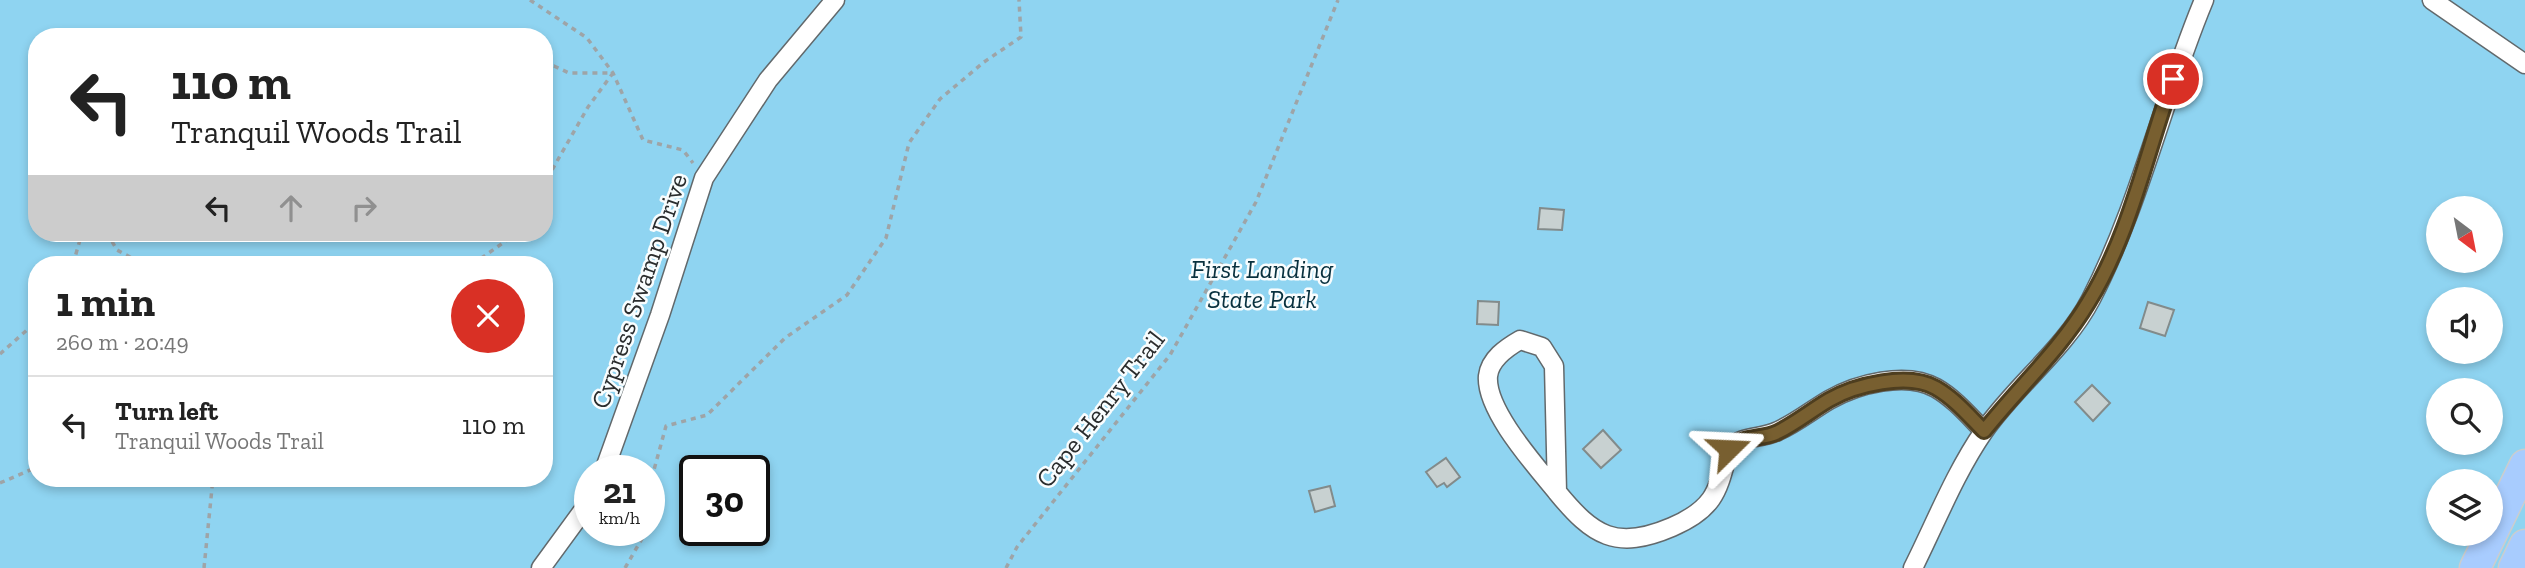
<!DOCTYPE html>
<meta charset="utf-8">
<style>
body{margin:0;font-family:"Zilla Slab",serif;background:#f2f2f2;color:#222;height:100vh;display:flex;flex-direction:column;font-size:26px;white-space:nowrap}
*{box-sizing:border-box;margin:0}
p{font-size:23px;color:#767676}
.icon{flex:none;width:38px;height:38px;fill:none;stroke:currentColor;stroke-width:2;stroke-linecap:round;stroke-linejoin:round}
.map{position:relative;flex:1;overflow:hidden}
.panel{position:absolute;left:28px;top:256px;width:525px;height:231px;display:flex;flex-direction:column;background:#fff;border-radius:28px;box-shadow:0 4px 10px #0003}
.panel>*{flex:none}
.guide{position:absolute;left:28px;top:28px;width:525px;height:214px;border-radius:28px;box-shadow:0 4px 10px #0003;background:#fff;color:#222;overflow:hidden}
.needle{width:46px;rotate:148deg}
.tools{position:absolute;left:2426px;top:196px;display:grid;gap:14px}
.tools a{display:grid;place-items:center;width:77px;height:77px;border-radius:50%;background:#fff;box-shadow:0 4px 10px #0003;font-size:35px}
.speed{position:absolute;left:574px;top:455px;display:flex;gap:14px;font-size:35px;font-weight:700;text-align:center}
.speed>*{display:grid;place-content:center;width:91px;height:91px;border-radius:50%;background:#fff;box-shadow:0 4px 10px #0003;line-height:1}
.speed small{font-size:18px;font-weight:400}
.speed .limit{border:4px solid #111;border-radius:10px;background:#fff;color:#111}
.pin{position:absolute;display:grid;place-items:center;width:60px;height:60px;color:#fff;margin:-30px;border:4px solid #fff;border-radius:50%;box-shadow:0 2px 7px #0007}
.me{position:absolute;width:77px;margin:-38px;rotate:69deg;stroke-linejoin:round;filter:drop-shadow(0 0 5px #0008)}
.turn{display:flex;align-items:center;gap:24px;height:147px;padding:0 28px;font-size:32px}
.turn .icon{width:91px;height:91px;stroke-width:2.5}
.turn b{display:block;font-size:49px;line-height:60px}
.lanes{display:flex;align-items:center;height:66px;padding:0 28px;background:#0003;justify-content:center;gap:35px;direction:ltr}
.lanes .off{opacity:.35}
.round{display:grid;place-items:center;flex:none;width:74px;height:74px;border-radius:37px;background:#f2f2f2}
.headline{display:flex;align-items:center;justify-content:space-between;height:119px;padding:0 28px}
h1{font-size:42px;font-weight:800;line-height:52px}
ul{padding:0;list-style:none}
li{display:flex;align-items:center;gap:21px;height:98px;padding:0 28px;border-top:2px solid #e0e0e0}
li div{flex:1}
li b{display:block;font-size:26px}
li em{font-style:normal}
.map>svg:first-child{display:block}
</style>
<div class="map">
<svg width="2525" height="568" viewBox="0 0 2525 568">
<rect width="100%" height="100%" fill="#e8f0f4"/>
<path fill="#8fd4f1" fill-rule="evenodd" d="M0,0H2525V568H0ZM37,37H544V233H37ZM2438,208H2490V261H2438ZM37,264H544V478H37ZM2438,299H2490V352H2438ZM2438,390H2490V443H2438ZM590,471H649V530H590ZM695,471H754V530H695ZM2438,481H2490V534H2438Z"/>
<path fill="#c8d1d1" stroke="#828b8b" stroke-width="2" d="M1540,208L1564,210L1562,230L1538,229Z
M1478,301L1499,302L1498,325L1477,324Z
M2148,302L2174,310L2165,336L2140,328Z
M2092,385L2110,403L2093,421L2075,402Z
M1603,430L1621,450L1601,468L1583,449Z
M1446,458L1460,477L1447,487L1444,483L1437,487L1426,472Z
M1330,486L1335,506L1315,512L1309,491Z"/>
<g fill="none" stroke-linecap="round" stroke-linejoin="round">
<defs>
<path id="minor" d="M2432,0L2525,64
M1520,340L1542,347L1554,366L1557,492C1536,466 1485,410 1488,376C1490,359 1506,348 1520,340Z
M604,471L660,315L704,178L768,80L835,0
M1557,492C1593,536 1616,551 1672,527C1686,521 1701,513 1711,499C1721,485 1724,465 1729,449C1742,435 1762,439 1778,431C1796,423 1812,410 1829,400C1857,384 1906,371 1936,388C1955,399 1969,416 1984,431
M541,568L590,501
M1913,568C1936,522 1955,473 1984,431C2016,385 2065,349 2091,299C2140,204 2163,98 2204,0"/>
<path id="trunk" d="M2475,568L2525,465
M2514,568L2525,545"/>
</defs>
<use href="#minor" stroke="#62696c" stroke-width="21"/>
<use href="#trunk" stroke="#cccdcd" stroke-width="33"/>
<path stroke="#9ea4a7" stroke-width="3.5" stroke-dasharray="5 5" stroke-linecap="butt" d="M530,0L587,38L613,73L643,140L683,150L693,163
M544,67L554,66L569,73H613L588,107L544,184
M107,233L117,250L143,264
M73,264L82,233
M473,264L517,233
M0,354L37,321
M0,483L37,467
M649,488L666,426L707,415L785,338L847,295L886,238L909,143L940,99L984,62L1021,37L1019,0
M649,525V527
M204,568L213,478
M625,568L647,530
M1006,568L1017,547L1170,355L1256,202L1338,0"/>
<use href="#minor" stroke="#fff" stroke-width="18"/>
<use href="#trunk" stroke="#a8ccfe" stroke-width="30"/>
</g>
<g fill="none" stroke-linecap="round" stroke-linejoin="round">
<defs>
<path id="route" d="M1729,449C1742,435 1762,440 1778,432C1796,423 1812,410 1829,400C1855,385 1908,372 1936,388C1955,399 1969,416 1984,431C2018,388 2060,350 2088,303C2130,235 2146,154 2173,79"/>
</defs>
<use href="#route" stroke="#4e3e1f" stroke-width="18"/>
<use href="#route" stroke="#785f30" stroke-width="12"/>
</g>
<g text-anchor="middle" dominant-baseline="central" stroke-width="5" stroke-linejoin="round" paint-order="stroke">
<g font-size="26" font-style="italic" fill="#08313f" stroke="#f9fdfe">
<text x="1262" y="269">First Landing<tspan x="1262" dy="30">State Park</tspan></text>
</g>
<g font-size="26" fill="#2a2d2e" stroke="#f9fdfe">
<text transform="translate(639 291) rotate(-71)">Cypress Swamp Drive</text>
<text transform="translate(1100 409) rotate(-52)">Cape Henry Trail</text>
</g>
</g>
</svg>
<div class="tools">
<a><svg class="needle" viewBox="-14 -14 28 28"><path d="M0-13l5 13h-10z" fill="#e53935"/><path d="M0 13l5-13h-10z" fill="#767676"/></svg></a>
<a><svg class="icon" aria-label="sound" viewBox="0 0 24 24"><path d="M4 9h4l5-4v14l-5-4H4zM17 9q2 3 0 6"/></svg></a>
<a><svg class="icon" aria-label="search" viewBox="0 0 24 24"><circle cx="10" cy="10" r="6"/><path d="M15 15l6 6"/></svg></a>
<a><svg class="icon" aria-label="layers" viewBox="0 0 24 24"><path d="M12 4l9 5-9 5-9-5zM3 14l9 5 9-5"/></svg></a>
</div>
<div class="speed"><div>21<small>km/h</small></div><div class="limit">30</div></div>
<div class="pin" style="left:2173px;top:79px;background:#d93025"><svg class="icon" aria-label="arrive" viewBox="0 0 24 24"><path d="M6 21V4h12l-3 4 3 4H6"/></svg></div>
<svg class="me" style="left:1729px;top:449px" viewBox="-20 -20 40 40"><path d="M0-17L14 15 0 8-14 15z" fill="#785f30" stroke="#fff" stroke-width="4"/></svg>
<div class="guide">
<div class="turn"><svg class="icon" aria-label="left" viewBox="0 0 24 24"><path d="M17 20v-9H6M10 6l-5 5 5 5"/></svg><div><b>110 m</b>Tranquil Woods Trail</div></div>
<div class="lanes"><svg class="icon" aria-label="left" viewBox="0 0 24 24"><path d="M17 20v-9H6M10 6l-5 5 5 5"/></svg><svg class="icon off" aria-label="ahead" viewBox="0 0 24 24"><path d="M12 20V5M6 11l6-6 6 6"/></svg><svg class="icon off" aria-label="right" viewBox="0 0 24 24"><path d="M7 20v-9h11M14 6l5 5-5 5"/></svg></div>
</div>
<section class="panel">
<div class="headline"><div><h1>1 min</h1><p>260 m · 20:49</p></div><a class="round" style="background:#d93025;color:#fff"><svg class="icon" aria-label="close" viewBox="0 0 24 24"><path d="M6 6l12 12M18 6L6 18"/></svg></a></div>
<ul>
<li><svg class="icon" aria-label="left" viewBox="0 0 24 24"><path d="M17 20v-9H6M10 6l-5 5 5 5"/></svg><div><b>Turn left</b><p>Tranquil Woods Trail</p></div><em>110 m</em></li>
</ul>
</section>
</div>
